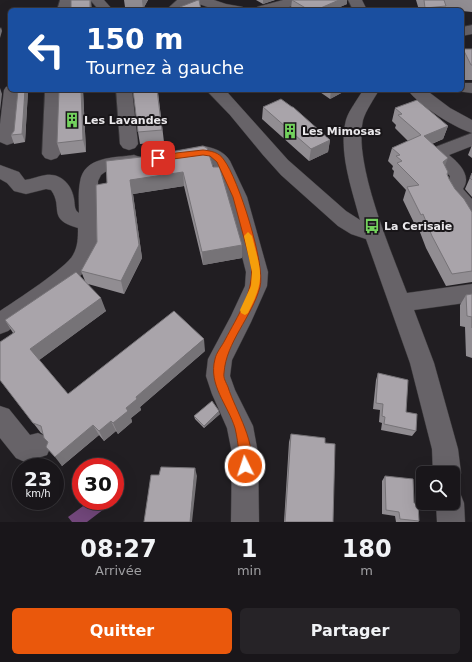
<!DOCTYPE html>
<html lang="fr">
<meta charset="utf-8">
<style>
body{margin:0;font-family:"DejaVu Sans",sans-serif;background:#262327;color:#f1f3f6;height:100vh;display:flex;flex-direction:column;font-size:15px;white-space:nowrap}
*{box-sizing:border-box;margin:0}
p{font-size:13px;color:#9f9fa2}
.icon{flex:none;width:22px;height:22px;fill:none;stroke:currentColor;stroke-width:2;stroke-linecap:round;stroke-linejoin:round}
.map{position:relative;height:522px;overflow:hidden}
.side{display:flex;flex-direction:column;background:#19161a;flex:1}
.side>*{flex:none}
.top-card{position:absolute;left:8px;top:8px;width:456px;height:84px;border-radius:6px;box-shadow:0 4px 16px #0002,0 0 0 1px #373539;background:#1a4fa0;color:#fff;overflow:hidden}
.buttons{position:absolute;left:416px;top:466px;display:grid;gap:8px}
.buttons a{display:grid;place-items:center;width:44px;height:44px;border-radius:6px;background:#19161a;box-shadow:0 4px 16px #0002,0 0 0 1px #373539;font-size:20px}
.speed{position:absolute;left:12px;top:458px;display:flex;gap:8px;font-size:20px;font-weight:700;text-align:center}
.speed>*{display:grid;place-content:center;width:52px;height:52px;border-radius:50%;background:#19161a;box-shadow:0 4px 16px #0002,0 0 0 1px #373539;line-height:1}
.speed small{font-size:10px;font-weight:400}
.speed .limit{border:6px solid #d22;background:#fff;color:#111}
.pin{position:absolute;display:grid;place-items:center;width:34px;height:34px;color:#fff;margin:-17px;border-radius:8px;box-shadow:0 2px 6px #0006}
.me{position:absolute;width:44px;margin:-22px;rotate:356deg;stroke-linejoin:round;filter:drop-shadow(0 0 3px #0008)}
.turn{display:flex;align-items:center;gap:14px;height:84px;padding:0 12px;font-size:18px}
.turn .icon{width:52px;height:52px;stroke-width:2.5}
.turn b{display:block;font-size:28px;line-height:34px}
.eta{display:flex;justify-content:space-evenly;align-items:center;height:68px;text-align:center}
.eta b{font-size:24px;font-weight:600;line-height:28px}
.action{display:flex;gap:8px;margin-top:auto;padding:8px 12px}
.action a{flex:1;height:46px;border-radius:6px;background:#ea580c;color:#fff;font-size:16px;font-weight:600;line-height:46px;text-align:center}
.action a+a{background:#262327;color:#f1f3f6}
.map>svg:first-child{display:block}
</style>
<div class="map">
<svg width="472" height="522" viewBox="0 0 472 522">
<rect width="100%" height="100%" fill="#211e22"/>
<path fill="#72477b" d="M90,501H106L108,506L87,522H72L68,517Z"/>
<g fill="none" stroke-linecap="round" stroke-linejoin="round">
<defs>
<path id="minor" d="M60,0H74L71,10H57Z
M90,0H104L113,10H99Z
M177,0H214L226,4L243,7L245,10H216L199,4L189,5L180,10H166Z
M283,0H303L301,3L280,10H255L257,7Z
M348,0H362L367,10H353Z
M472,25V34L462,36V27Z
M462,83H472V93L456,91L455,90H462Z
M10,86V90H20L16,139L13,143L7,145L0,142V124L4,90L6,87Z
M45,90H61L60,154L57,158L51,160L45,158L42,154Z
M116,90H132L138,144L135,148L129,150L123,148L120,144Z
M206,90H224L228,93L288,160L346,211L360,220C352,189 338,152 346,120C349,110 358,99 363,90H379C374,99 366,110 363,120C353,163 391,251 407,293L472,284V302L414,310L434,363L458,449L461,473L457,483L453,484V473H433L432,449L410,363L366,239L351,234L338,226L281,175L263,155L230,115Z
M408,90H426L450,108L472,120V133C455,128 418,105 408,90Z
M472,133V146L449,155C459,163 472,176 463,189L472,199V218C461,215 445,199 443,187L449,180L450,176L427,153L430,149Z
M203,146C214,148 224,151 230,161L247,197L268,272L267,286L251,322L232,360L230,376L235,390L253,426L258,453L259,522H231L232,453L227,428L212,394L206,376L208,359L231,316L245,286L246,272L227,197L213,165L203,158L181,161L175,159L172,155L175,151Z
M134,155L140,157L143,161L140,165L105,172L101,175L98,181V245L88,268L75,281L8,331L0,334V311C15,301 66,268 73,255C78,246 78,238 78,228C46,219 64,208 51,190L46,189L26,194L14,191L7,183L0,179V165L19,172L25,180C32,179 39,176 46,175C61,173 72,185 74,199C75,205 74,210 79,213C79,203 78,192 80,182C84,156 114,158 134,155Z
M0,406L9,409L30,435L38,433L47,437L51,446L47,455L25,462L16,458L0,438Z
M453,490L460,493L464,503L465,522H437L436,503H453Z"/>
</defs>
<use href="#minor" stroke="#3c3a3c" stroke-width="1"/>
<use href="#minor" fill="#676368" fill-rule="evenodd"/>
</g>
<path fill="#918d92" d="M124,0H148L143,9L125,7Z
M256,0H275L263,4Z
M292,0H347V4L333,10H295L291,8Z
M416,0H472V12L462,11V10H419Z
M463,49H472V80H465L462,73V52Z
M83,90L86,152L61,155L57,143Z
M317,90H346L345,91L330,99Z
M28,91L25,142L14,144L11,135L14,131Z
M158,92L164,142L140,144L138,132Z
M263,107L330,140L328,152L309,161L262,119Z
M395,108L448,126L443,139L432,144L445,166L449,179L455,189L472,212V282L446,286L426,248L418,227H416L403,200L406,190L393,176L394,171L392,169L393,166L388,161L392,148L408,141L395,128L396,125L392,121Z
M472,145V158L468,155Z
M213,167L242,245V258L203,265L184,186L133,194L142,258L124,294L88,284L106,311L39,360L68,394L205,351L140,407L141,410L131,418L132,422L118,434L116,431L104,441L99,435L62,466L43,434L41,433L0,380L13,333L5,320L85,281L81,271L97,242L96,185Z
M472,173V197L465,189Z
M472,294V358L466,356L465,327L460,326V305L466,295Z
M378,373L406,412L416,431L412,436L381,430L382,423L379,422L380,410L373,409L376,380Z
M220,414L204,428L195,419L194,416Z
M291,434L325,443L333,522H284L289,442Z
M385,476L414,503L419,521L418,522H396L395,516L382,514V481Z"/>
<path fill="#767377" d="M90,0H91L92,10H90Z
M142,0H148L143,9L142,1Z
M263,0H275L263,4Z
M339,0H347V4L333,10H316Z
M1,27L2,31L0,38V29Z
M0,88L2,94L0,111Z
M25,90H28V91L25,142L22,134Z
M81,90H83L86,152L83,140Z
M331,90H346L345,91L330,99Z
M448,126L443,139L419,149L424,136Z
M330,140L328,152L309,161L311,149Z
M448,158L443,171V162Z
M183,172L184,186L133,194L142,258L124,294L121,281L130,180Z
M242,245V258L203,265L202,252Z
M101,298L106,311L38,361L30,349Z
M204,339L205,351L140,407L141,410L131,418L132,422L118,434L113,423L136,397Z
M219,411L220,414L204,428V426Z
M111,421L116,431L104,441L99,431Z
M93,425L99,435L62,466L55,457Z
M195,468L197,476L192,522H190Z"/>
<path fill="#a9a4aa" stroke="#767377" d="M71,0H90V10H71Z
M198,0H199L201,10H181L180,7Z
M292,0H339L316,10H309Z
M424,0H444L446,6L425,8Z
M463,49H472V65H471Z
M18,90H25L22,134L11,135L14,131Z
M59,90H81L83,140L57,143Z
M133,90H157L162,130L138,132Z
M281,99L292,107H293L330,140L311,149L263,107Z
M417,100L448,126L424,136L448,158L443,162L448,172L447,174L449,179L455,189L464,199L472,212V271L452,274L432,236L423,214L421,215L407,187L419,185L397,163L402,161L396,156L400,155L392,148L421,135L398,115L402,114L395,108Z
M203,146L207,148L213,167H220V169L242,245L202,252L183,172L130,180L139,245L121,281L81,271L97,242L96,185L107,183L106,161L150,156Z
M472,173V180L470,178Z
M76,272L101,298L30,349L68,394L174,311L204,339L136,397L137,399L126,408L128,411L113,423L111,421L99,431L93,425L55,457L46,447L48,442L44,438L41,426L33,423L0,380V342L15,332L5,320Z
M472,294V328V317L467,316L466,295Z
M378,373L408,380L406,412L417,414L416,431L384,424L385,417L382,416L383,404L376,403Z
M212,401L219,411L204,426L194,416Z
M291,434L325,438V443L335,444L333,522H285Z
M161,467L195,468L190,522H144L151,475H159Z
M385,476L413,479L414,503L418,504L419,521L400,519L399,512L386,510Z"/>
<path fill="#ea580c" stroke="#983908" d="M203,150C211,151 219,152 224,160C238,178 266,265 260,287C252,317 226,342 224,373C223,378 226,382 228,387C235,410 259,446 249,470L245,472L241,470C238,464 240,459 239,452C238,445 237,436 235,428C228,405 208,385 215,359C216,353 222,346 225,340C237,317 255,291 251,264L233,197L217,162L210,156L203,155L158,161L154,158L158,155Z"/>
<path fill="#f59e0b" d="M248,232L252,236C261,272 266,278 248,313L245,315L241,313L240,310L251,286L252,272L244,236Z"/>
<defs>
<symbol id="building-bare" viewBox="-9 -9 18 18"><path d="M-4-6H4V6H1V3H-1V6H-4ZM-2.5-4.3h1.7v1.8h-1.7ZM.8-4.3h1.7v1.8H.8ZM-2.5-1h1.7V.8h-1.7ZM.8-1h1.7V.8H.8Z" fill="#73d25d" stroke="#181518" stroke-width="2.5" paint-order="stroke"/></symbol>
<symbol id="bus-bare" viewBox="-9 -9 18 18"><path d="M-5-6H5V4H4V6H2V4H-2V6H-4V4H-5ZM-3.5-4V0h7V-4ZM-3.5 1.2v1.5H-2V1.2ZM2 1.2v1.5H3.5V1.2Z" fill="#73d25d" stroke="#181518" stroke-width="2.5" paint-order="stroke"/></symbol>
</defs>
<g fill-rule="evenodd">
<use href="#building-bare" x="61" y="109" width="22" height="22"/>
<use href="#building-bare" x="279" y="120" width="22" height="22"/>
<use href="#bus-bare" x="361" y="215" width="22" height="22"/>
</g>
<g text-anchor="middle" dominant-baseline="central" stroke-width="4" stroke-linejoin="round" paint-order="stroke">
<g font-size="11" font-weight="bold" fill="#ebe9ec" stroke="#181518" text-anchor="start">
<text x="84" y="120">Les Lavandes</text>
<text x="302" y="131">Les Mimosas</text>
<text x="384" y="226">La Cerisaie</text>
</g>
</g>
</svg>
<div class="buttons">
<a><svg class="icon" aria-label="search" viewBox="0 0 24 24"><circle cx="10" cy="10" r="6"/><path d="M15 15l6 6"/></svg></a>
</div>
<div class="speed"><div>23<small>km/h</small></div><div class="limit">30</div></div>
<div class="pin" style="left:158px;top:158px;background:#d93025"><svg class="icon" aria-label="arrive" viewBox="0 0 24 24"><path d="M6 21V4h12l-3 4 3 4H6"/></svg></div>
<svg class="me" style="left:245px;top:466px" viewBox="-20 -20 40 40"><circle r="17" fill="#ea580c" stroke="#fff" stroke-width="3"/><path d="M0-11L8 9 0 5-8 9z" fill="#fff"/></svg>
<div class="top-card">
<div class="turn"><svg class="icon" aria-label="left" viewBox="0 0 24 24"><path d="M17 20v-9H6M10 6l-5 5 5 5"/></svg><div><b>150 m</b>Tournez à gauche</div></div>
</div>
</div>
<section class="side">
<div class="eta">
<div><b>08:27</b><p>Arrivée</p></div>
<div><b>1</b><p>min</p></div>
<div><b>180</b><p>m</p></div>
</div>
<div class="action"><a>Quitter</a><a>Partager</a></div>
</section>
